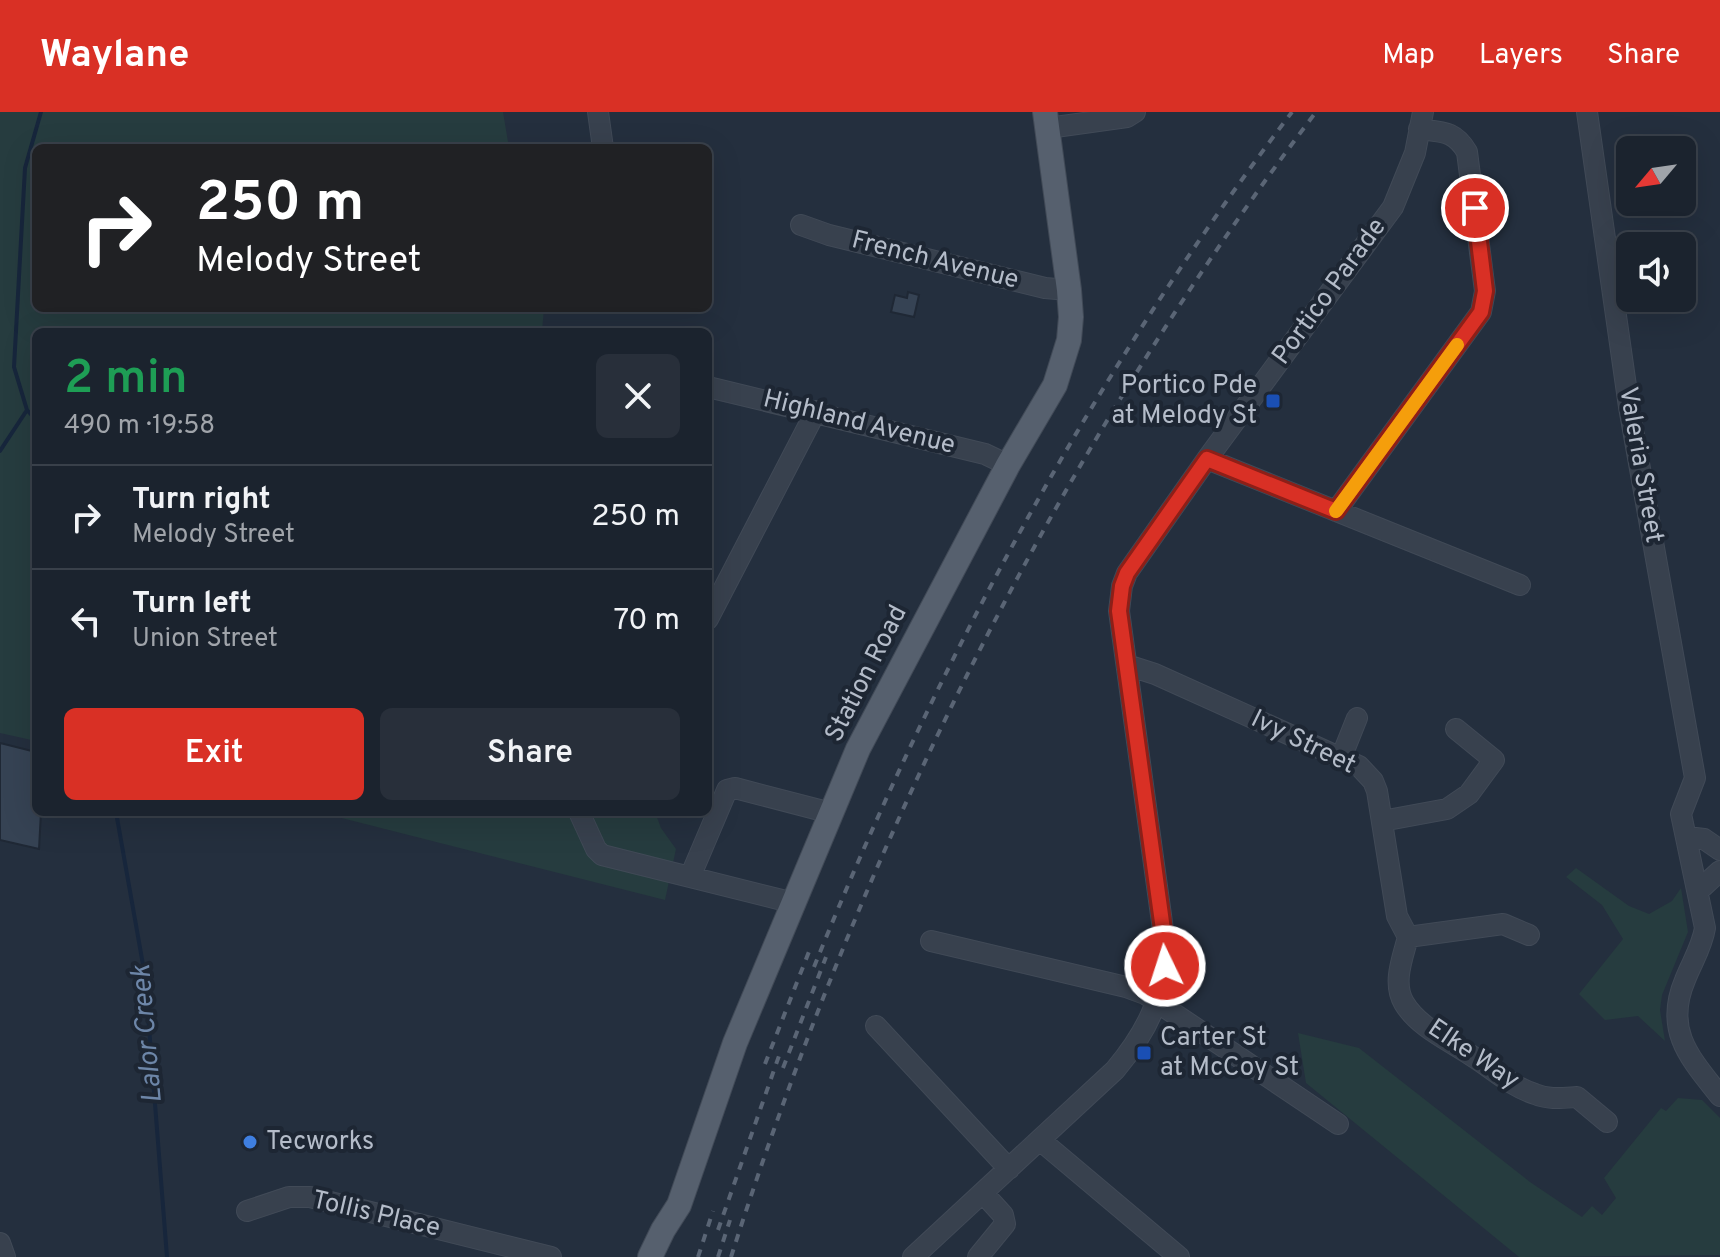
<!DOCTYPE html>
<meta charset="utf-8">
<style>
body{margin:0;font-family:Overpass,sans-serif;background:#282f3a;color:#f1f3f6;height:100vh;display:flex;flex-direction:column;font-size:30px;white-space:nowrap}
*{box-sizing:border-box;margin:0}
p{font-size:26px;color:#a0a4aa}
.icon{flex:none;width:44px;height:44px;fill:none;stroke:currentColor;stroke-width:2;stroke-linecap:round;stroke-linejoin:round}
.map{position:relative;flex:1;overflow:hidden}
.sheet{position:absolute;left:32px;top:216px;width:680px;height:488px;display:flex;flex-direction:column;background:#1b232e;border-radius:12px;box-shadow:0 8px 32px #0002,0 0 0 2px #39404a}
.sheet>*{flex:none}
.banner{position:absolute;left:32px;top:32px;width:680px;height:168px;border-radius:12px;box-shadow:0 8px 32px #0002,0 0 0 2px #39404a;background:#202124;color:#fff;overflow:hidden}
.needle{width:52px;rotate:241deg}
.fabs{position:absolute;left:1616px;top:24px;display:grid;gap:16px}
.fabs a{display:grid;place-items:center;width:80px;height:80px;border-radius:12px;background:#1b232e;box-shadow:0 8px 32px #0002,0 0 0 2px #39404a;font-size:40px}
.pin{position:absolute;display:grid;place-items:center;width:68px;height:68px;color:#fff;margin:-34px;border:4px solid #fff;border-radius:50%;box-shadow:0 2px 8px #0007}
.me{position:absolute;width:88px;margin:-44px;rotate:356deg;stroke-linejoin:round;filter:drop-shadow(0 0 6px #0008)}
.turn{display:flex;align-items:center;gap:28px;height:168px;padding:0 32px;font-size:36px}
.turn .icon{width:104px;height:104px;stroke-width:2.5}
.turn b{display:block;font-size:56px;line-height:68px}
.round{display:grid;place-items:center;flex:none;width:84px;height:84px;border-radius:12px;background:#282f3a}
.overview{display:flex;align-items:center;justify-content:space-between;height:136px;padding:0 32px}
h1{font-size:48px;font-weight:600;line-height:60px;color:#1e9e55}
.cta{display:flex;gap:16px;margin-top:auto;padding:16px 32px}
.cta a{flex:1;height:92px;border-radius:12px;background:#d93025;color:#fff;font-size:32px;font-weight:600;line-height:92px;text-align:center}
.cta a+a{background:#282f3a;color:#f1f3f6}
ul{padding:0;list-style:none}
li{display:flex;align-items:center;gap:24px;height:104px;padding:0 32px;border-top:2px solid #39404a}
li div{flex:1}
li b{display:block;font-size:30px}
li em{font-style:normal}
header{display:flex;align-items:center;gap:48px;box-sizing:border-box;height:112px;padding:0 40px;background:#d93025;color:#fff}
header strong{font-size:38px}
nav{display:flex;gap:44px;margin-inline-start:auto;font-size:28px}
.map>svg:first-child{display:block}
</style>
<header>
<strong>Waylane</strong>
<nav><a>Map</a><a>Layers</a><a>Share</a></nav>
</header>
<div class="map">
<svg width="1720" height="1145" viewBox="0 0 1720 1145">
<rect width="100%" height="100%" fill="#242f3e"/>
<path fill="#263c3f" d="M0,0H503L509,36H36V196H544L542,220H36V629L0,621Z
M318,700H655L661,716L676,737L665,788Z
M1576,756L1629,794L1649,802L1672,789L1681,776L1688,820L1662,883L1660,898L1665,929L1638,904L1605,908L1579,882L1623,827L1602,793L1566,765Z
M1298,921L1359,936L1530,1070L1582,1105L1592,1094L1602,1103L1616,1086L1604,1066L1661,996L1666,999L1678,986L1702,988L1720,1006V1143L1519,1145L1306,971Z"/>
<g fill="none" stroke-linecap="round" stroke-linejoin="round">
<path stroke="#17263c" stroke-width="4" d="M27,298L36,308
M0,339L27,298L14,255L25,56L41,0
M116,700L145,864L167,1145"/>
</g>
<path fill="#364354" stroke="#1f2835" stroke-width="2" d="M908,180L919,183L914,205L891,200L895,183L907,186Z
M0,631L36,640V700H41L39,737L0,728Z"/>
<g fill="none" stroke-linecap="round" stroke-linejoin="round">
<defs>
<path id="minor" d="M598,0L603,36
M1587,0L1629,295L1695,666L1681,702L1705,816C1702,835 1692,850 1685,868C1664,918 1689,945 1720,984
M1048,16L1127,5L1135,0
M801,113L829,123L1045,176L1069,178
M708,275L985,342L1008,353
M1207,347L1520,473
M1336,399L1481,200L1485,179L1467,40C1455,19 1443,20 1419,17
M708,507L816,299
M1127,553L1155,562L1359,654L1373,669L1377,679L1397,804L1408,825
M1341,646L1357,606
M579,700L596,737L602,743L794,791
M1382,709L1447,697L1469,682L1494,648L1456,617
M1687,725L1704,727L1720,738
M690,765L727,678L735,676L831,701
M1698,779L1720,759
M1408,825C1403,845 1392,871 1404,891C1418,915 1450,929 1472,944C1493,957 1510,974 1535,982C1549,988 1562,986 1577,985L1607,1010
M1408,825L1503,812L1529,823
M931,829L1126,875L1145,882L1338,1012
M876,914L1009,1057
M1040,1028L1179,1145
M247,1099L289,1085H310L551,1145
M0,1131L5,1145
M913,1145L1115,958C1147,920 1166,882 1165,832L1119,499L1122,474L1127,461L1207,347L1393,95L1415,41L1423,0
M978,1145L1005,1112L1003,1103L983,1081"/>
<path id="major" d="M650,1145L663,1118L679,1093L735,931L858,637L1008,353L1055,273L1069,228L1071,205L1069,178L1045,0"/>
</defs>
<use href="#minor" stroke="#414a57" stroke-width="22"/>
<use href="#major" stroke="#414a57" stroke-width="26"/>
<use href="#minor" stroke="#38414e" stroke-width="20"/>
<use href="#major" stroke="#56606e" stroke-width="24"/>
<path stroke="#5a6575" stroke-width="4" stroke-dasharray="8 8" stroke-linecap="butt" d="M814,855C936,553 1094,260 1292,0
M765,952L810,837
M783,956L826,845
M718,1118L780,941
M698,1145L713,1099
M718,1145L730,1108
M731,1145C862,735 1055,344 1316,0"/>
</g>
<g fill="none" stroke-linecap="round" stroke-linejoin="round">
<defs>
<path id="route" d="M1165,854V832L1119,499L1122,474L1127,461L1207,347L1336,399L1481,200L1485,179L1475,96"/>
</defs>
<use href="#route" stroke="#8d1f18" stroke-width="20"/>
<use href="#route" stroke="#d93025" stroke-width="14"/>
<path stroke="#f59e0b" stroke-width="14" d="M1336,399L1457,233"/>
</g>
<g fill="#1a4fb4" stroke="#1d2633" stroke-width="3">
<rect x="1265" y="281" width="16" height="16" rx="4"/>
<rect x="1136" y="933" width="16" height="16" rx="4"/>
</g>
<circle fill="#3f7fe0" stroke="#1d2633" stroke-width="3" cx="250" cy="1030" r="8"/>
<g text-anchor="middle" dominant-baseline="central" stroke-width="8" stroke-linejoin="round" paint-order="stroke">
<g font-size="26" fill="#b4bcc9" stroke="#1d2633">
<text transform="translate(935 149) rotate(14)">French Avenue</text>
<text transform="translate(1330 180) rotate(-54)">Portico Parade</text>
<text transform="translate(859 311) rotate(14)">Highland Avenue</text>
<text transform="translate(1640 353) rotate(80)">Valeria Street</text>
<text transform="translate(867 562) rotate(-63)">Station Road</text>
<text transform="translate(1303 631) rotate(26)">Ivy Street</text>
<text transform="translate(1473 943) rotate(34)">Elke Way</text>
<text transform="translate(376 1103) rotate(13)">Tollis Place</text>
</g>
<g font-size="26" fill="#b4bcc9" stroke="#1d2633" text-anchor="start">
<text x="1257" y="274" text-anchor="end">Portico Pde<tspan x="1257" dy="30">at Melody St</tspan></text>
<text x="1160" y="926">Carter St<tspan x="1160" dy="30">at McCoy St</tspan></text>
<text x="266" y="1030">Tecworks</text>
</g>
<g font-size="28" font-style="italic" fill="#6d86a8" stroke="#1d2633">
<text transform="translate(148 922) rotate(-95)">Lalor Creek</text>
</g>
</g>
</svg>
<div class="fabs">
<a><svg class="needle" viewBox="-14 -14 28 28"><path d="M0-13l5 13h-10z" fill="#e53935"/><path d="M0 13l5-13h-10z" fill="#a0a4aa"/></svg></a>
<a><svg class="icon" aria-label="sound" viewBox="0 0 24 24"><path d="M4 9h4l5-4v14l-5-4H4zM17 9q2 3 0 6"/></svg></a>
</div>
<div class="pin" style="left:1475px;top:96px;background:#d93025"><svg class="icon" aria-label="arrive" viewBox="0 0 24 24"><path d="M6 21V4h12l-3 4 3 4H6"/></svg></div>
<svg class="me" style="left:1165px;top:854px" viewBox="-20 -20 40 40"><circle r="17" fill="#d93025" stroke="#fff" stroke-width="3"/><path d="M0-11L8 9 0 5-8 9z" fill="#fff"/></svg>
<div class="banner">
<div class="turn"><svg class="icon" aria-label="right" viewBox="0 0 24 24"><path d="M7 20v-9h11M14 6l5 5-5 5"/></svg><div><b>250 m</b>Melody Street</div></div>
</div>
<section class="sheet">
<div class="overview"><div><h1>2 min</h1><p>490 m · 19:58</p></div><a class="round"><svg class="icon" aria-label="close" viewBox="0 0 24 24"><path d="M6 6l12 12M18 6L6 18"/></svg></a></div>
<ul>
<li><svg class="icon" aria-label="right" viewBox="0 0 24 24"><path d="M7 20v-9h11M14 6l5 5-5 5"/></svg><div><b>Turn right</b><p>Melody Street</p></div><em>250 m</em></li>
<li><svg class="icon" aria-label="left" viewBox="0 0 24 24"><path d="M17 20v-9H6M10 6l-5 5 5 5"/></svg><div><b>Turn left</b><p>Union Street</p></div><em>70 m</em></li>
</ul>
<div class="cta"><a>Exit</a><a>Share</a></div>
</section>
</div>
